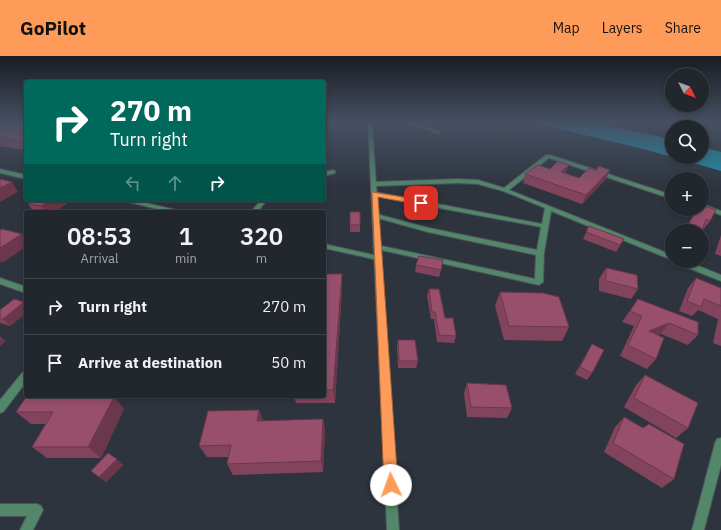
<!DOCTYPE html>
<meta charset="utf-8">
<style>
body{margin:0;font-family:"IBM Plex Sans",sans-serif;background:#2a2f36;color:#f1f3f6;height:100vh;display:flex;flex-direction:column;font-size:15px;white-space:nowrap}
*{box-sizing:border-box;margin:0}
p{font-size:13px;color:#a2a5aa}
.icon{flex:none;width:22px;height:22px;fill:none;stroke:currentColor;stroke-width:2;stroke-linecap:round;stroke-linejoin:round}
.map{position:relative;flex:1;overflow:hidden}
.side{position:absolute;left:24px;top:154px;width:302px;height:188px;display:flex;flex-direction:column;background:#22272e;border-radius:4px;box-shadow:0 2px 6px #0003,0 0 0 1px #3f444a}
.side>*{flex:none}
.guide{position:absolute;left:24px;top:24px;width:302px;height:122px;border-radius:4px;box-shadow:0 2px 6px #0003,0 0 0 1px #3f444a;background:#00695c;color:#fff;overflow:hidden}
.needle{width:26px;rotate:132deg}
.fabs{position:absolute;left:665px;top:12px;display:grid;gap:8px}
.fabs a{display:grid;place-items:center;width:44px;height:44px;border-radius:50%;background:#22272e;box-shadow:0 2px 6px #0003,0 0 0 1px #3f444a;font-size:20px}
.pin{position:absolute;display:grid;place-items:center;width:34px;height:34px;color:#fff;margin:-17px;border-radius:8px;box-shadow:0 2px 6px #0006}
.me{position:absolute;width:44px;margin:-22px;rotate:357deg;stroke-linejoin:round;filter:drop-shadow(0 0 3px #0008)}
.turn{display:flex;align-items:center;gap:14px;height:84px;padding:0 20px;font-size:18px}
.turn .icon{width:52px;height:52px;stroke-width:2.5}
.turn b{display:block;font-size:28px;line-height:34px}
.lanes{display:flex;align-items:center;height:38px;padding:0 20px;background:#0003;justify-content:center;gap:20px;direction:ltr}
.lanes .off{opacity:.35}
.eta{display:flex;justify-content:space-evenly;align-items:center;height:68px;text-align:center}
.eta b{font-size:24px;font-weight:600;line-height:28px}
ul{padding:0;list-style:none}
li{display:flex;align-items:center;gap:12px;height:56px;padding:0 20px;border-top:1px solid #3f444a}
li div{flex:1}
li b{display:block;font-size:15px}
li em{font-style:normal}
header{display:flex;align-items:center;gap:24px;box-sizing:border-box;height:56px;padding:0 20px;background:#fe9b58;color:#111}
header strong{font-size:19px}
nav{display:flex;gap:22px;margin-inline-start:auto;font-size:14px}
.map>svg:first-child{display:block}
</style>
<header>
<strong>GoPilot</strong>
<nav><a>Map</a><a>Layers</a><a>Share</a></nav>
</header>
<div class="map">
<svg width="721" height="474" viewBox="0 0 721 474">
<rect width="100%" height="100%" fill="#2e343e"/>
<path fill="#1d90a9" d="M535,67H591L672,83V101H702V91L721,96V115L647,94Z"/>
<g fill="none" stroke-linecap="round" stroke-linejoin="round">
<defs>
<path id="minor" d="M410,67H416L441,76L437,77Z
M546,99H550L672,139V143L549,102L509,134L672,199V204L551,155L544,197L543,226L539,229L377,193L373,191L377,189L535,223L536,199L428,176L374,161L373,160L376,158L429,172L537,194L541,171L375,140L372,138L375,136L542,168L545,152L503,135L478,128L458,127L374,130L371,128L374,126L458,123L478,124L504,132Z
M0,113L26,119V123L0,117Z
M333,114L335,115V117L324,120V116Z
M123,144H134L180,155L181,156H170L124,145Z
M261,144H267L257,156H251Z
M702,148L721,155V159L702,152Z
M324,188L378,200L382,202L378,204L324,192Z
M675,205H686L721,219V225L676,207Z
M0,222L26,231V237L0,228Z
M26,315V326L4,355L0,357V344L23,316Z
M721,382V409L704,474H692L715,387L717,383Z
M0,448H37L41,450L43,454L33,474H20L27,460H0Z"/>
<path id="tertiary" d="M368,67H372L399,474H387Z"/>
</defs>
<use href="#minor" stroke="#4d535c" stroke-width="2"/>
<use href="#tertiary" stroke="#4d535c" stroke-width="2"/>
<use href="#minor" fill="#538769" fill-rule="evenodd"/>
<use href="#tertiary" fill="#538769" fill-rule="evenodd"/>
</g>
<path fill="#82445c" d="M0,67H26V96L24,94L0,90Z
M596,114H610L606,123L582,148L523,127L525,118L565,117L579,122Z
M34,144L54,156H34L28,148Z
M697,153H702L710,165L702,175H684Z
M360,156V176H350V169Z
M589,170L624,183L616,196L583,183Z
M721,179V200L715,198Z
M416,209L442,211L439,221L415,216Z
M606,212L638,233L631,243L599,235V223Z
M324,218H342V232L335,347H296L294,340H324Z
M696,222L721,232V290L713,287L718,263L698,254L692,260L679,255L688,232Z
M429,233L445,262L456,280L454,287L437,286L434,263H431L427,240Z
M500,236L569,271L562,285L504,284L495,250Z
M638,243L698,279L688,289L661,278L657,279L656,303L647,313L620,300L634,270L622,266Z
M24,246L26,248V257L10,270L0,267V254Z
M398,284L418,305L416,312H398L397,291Z
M592,288V317L587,324L575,318L588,295Z
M645,319L688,372L676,382L624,351L636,329Z
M467,327L512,352L507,362L467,361L464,337Z
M114,341L124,353L101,402H47L32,391L46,368H31L16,356Z
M259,354L263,365L323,363L325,375L323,416L233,419L227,408L228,401H207L199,390Z
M624,361L643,372L674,423L662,432L604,396L615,371Z
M123,409L106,426L91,415Z"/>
<path fill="#6a374b" d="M569,109L565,118L561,116Z
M610,114L606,123L582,148L586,139Z
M12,126L18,136L0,146V132Z
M51,144H73L54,156H45L41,150Z
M22,178L26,183V191L2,207L0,205V192Z
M342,218V232L335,347L333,334Z
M24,246L26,248V257L10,270L3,263Z
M669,267L661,278L640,286L649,275Z
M0,280L6,285L0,290Z
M114,341L124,353L101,402L88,391Z
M259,354L264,366L257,365Z
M323,363L325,375L323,416L321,405Z
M117,403L123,409L106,426L99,421Z"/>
<path fill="#974f6b" stroke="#6a374b" d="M0,67H26V70H25H26V87L19,86L21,85L0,81Z
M558,105L569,109L561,116L579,122L589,112L596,114L599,110L610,114L586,139L525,118L536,110L539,109L550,113Z
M0,123L12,126L0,132Z
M34,144H51L41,150L28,148Z
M702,149L716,154L710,165L706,163L702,175L687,171L697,153H702Z
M124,153L137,156H120Z
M350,156H360V169H350Z
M589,170L624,183L620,189L586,176Z
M2,173L22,178L0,192V174Z
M419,200L443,204L441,214L416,209Z
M606,212L637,219L638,233L606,225Z
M324,218H342L333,334H324Z
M696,222L721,232V250L704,243L701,251L687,245Z
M429,233H439L445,262H453L456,280L439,279L435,256H432Z
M500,236L543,237L559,241L569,271L509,270Z
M14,243L24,246L3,263L0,262V254Z
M638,243L698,266V279L669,267L649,275L664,282L656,303L628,289L642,260L630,255Z
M398,284H415L418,305H399Z
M592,288L604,294L592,317L580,311Z
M645,319L698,347L688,372L634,342Z
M467,327L506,329L512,352L471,351Z
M27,340H50L114,341L88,391H32L53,356H16Z
M259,354L257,365L323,363L321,405L227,408L231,389L199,390L208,355Z
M624,361L643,372L649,368L684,388L674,423L613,387Z
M108,397L117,403L99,421L91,415Z"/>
<linearGradient id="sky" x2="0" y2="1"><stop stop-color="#191d22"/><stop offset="0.5" stop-color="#465063"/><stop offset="1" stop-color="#465063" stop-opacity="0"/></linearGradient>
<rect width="721" height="133" fill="url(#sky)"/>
<path fill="#fe9b58" stroke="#a56539" d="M372,136L421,144L424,147L421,149L378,141L398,429L396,433L391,435L386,433L384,429Z"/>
</svg>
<div class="fabs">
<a><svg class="needle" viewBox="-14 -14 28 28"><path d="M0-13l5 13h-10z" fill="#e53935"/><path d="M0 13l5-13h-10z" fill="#a2a5aa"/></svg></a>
<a><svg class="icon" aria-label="search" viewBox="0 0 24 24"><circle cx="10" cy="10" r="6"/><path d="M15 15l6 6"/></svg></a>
<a>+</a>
<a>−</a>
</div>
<div class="pin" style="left:421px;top:147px;background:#d93025"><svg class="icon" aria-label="arrive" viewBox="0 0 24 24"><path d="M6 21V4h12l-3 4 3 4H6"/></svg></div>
<svg class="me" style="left:391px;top:429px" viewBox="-20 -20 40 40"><circle r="19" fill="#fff"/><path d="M0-13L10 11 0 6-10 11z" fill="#fe9b58"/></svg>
<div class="guide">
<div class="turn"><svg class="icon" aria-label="right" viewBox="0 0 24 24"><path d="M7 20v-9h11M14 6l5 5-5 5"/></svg><div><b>270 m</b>Turn right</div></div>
<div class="lanes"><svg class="icon off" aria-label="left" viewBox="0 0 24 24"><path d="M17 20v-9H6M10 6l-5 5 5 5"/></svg><svg class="icon off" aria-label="ahead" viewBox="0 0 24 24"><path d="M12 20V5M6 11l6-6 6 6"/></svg><svg class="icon" aria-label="right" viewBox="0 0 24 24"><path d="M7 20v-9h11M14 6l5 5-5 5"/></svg></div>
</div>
<section class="side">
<div class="eta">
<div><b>08:53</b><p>Arrival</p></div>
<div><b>1</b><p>min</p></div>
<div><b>320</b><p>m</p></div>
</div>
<ul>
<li><svg class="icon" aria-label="right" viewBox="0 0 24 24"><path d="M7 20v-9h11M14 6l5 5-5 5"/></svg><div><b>Turn right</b></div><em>270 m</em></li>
<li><svg class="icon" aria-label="arrive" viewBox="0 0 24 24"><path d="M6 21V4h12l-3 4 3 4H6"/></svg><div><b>Arrive at destination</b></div><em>50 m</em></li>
</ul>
</section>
</div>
